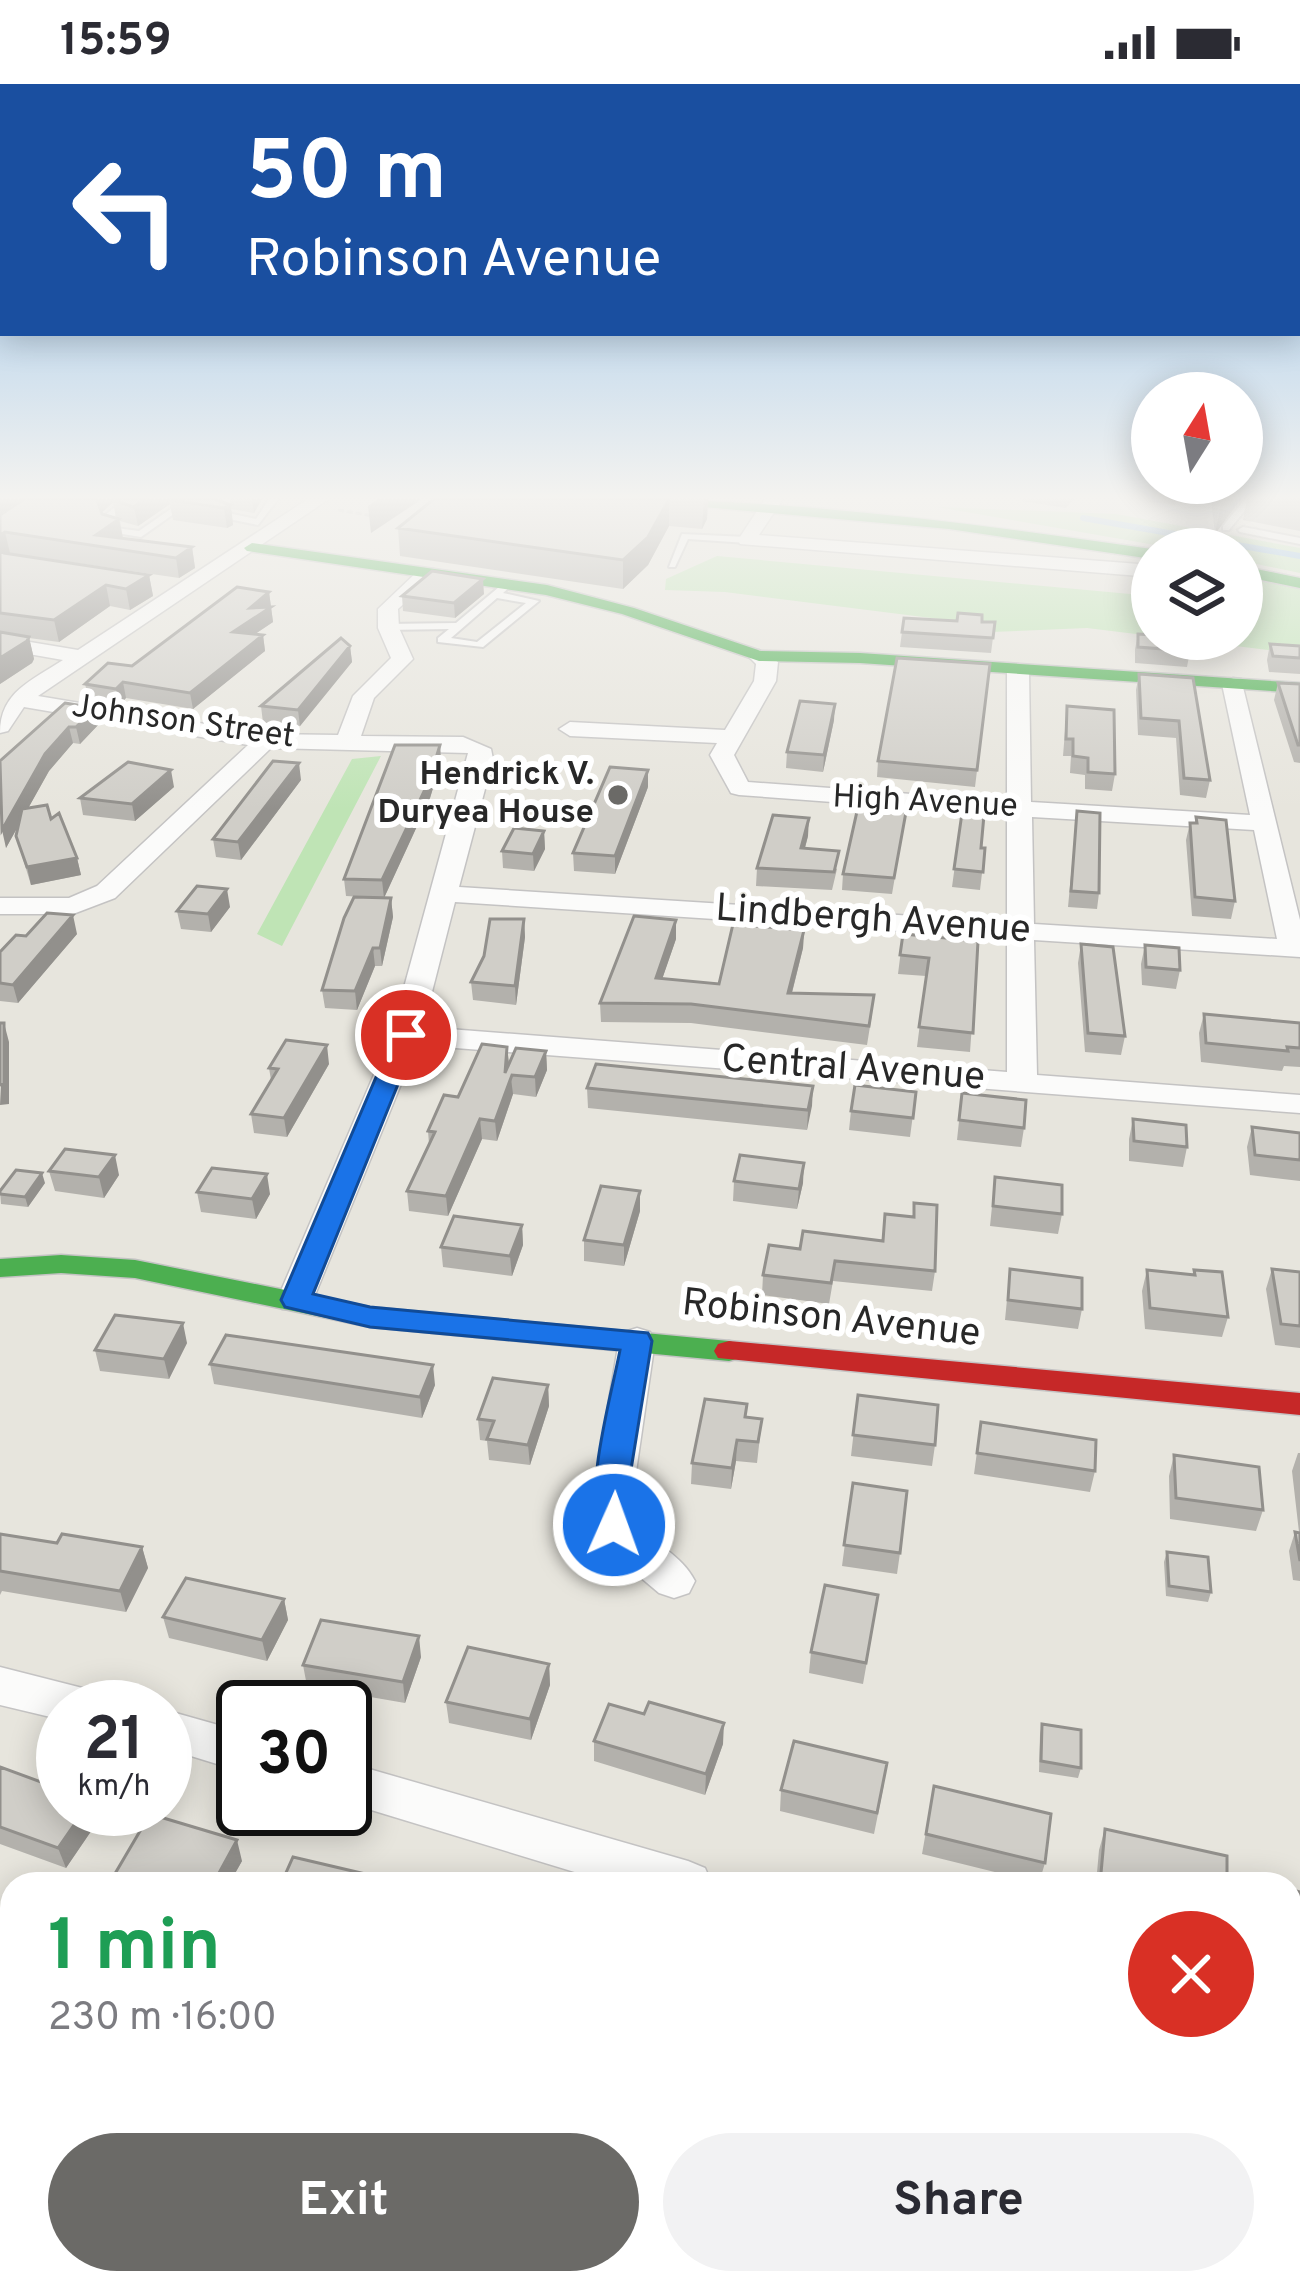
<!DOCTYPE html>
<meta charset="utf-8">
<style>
body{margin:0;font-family:Overpass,sans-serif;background:#f2f2f3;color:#2b2b33;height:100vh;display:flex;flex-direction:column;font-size:45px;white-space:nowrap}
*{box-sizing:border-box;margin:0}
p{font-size:39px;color:#7c7c81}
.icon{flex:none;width:66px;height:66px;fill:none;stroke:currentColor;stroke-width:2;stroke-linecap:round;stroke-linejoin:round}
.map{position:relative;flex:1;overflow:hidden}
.sheet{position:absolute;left:0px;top:1788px;width:1302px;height:423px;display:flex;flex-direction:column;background:#fff;border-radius:36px 36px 0 0;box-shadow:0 6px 30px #0003}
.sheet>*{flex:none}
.guide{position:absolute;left:0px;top:0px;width:1302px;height:252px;box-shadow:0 6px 30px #0003;background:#1a4fa0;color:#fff;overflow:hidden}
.needle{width:78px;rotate:11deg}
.fabs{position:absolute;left:1131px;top:288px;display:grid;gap:24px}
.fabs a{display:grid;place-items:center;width:132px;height:132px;border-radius:50%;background:#fff;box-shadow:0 6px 30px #0003;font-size:60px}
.speed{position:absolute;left:36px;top:1596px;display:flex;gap:24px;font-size:60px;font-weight:700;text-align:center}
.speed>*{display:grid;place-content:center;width:156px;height:156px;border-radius:50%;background:#fff;box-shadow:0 6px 30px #0003;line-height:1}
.speed small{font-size:30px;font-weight:400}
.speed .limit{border:6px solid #111;border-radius:18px;background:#fff;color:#111}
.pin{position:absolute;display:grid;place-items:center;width:102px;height:102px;color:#fff;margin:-51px;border:6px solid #fff;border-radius:50%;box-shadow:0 3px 12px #0007}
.me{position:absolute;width:132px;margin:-66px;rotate:2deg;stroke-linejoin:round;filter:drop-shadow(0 0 9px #0008)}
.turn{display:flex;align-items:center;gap:42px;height:252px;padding:0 48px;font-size:54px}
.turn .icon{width:156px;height:156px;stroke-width:2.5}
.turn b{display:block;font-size:84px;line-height:102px}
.round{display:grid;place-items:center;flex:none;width:126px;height:126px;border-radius:63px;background:#f2f2f3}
.overview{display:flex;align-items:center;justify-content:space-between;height:204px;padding:0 48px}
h1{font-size:72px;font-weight:700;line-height:90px;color:#1e9e55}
.button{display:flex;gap:24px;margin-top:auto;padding:24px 48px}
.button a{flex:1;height:138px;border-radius:72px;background:#6b6a67;color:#fff;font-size:48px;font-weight:700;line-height:138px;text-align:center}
.button a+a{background:#f2f2f3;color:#2b2b33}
.status{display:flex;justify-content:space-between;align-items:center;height:84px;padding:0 60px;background:#fff;direction:ltr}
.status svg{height:33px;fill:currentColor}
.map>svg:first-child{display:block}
</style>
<div class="status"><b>15:59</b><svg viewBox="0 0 49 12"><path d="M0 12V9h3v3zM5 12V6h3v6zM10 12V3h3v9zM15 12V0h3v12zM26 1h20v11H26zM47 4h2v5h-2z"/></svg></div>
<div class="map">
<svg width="1300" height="2209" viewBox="0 0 1300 2209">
<rect width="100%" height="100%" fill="#e7e5dd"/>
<path fill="#bfe4b5" d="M937,423L1116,430L1300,464V489L1242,477V465H1178Z
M717,472L1152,512V552L1087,544L991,548L947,536L725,508L665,506L666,495Z
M1242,490L1300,503V570L1179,555H1242Z
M381,672L282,862L257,850L352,675Z"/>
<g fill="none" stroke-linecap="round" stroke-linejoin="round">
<path stroke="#8fc0ea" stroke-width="6" d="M1083,434L1300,472"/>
<defs>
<path id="lane" d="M124,415H134L111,435L116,444L139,447L185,415H195L141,453L110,448L102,434Z
M224,415H233L223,428L256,435L269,415H278L258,441L214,432L213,430Z
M1245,415H1254L1229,446H1223V442Z
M1243,443L1300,454V460L1240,448L1238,446Z
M682,450L747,453L752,456L747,459L688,455L675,483H669Z
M505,498L513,500L503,509L539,517L483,563L438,558V554L449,545L386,546L381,543L386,540L456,539ZM497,514L526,519L477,558L451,554Z"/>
<path id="street" d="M308,415H329L38,612L265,650L338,651L353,612L391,574L378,544V525L420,485H434V493L398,525L399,544L413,575L374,614L361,652L463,653L491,665L493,675L459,803L1007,838V731L739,711L731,709L710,671L717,659L570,652L559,645L570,638L725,646L754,597L756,580L748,572L759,566L778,578L776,597L734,671L748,698L1007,717V586L1018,580L1029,586L1031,718L1250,731L1222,600L1233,594L1241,595L1300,836V873L1034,856L1037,991L1300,1011V1029L417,961L313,1216L308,1225H282L277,1216L391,951L468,669L271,664L115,814L73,830H0V814H69L97,802L248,661L24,623L8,647L0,649C0,608 31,597 63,576L0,565V553L78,566ZM1032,733L1254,746L1277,855L1034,840ZM455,818L1007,854V988L423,943Z
M765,415H783L759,451L1152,481V493L740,460L738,456Z
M637,1244L650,1248L655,1257L631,1422C645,1461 678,1464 695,1497L689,1509L674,1514L659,1509L608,1466L591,1422L619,1257L624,1248Z
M0,1583L106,1610L112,1623H63V1636L0,1621Z
M165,1626L243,1648V1688L165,1664Z
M345,1678L688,1777L705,1784L712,1800H614L345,1718Z
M1290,1953L1300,1956V2008L1290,2005Z
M0,2154L12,2158V2199H101L105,2209H0Z"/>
<path id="fast" d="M615,415C795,415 974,440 1152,465V475L949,445Z
M252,459L547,501L634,524L761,567L860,569L1300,599V609L860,579L759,577L622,530L546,511L247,467L244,464Z
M1242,482L1300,494V504L1242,492Z
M61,1171L135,1176L370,1223L729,1257L740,1260L744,1267L740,1274L729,1277L370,1243L135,1194L61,1189L0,1193V1175Z"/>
<path id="jam" d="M729,1257L1300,1309V1331L718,1274L714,1267L718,1260Z"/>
</defs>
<use href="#lane" stroke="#c4c3c3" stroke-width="4"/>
<use href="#street" stroke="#c4c3c3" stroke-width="3"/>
<use href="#fast" stroke="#c4c3c3" stroke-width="3"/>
<use href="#jam" stroke="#c4c3c3" stroke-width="3"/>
<path stroke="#c5c4c3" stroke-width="3" stroke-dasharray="6 3" stroke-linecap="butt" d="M338,426L374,432"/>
<use href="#lane" fill="#fbfbfa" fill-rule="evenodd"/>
<use href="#street" fill="#fbfbfa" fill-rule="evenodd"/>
<use href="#fast" fill="#4caf50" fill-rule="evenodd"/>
<use href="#jam" fill="#c62828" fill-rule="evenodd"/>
</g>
<path fill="#b3b1ac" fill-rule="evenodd" d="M0,415L218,416L230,421V415H262L254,429L231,425L233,441L227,444L173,436L170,420L138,442L120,437L123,454L192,463L195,484L179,494L8,469L149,491L153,512L130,526L110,522L59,558L29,554L34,575L32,579L0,600ZM113,418L116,434L102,430V428Z
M708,415L707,435L702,445L669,442L648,481L623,505L400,472L398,444L434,416Z
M1022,415H1074L1066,424L1022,417Z
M1194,415L1176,417L1175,421L1137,416Z
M1211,415H1241L1215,450Z
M1247,415H1300V447L1243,436Z
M269,508L273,538L255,550L263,551L265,567L193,625L126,614L119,621L89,616L85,600L132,582Z
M484,510L455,534L403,527L402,512Z
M957,537L995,538L991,569L900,563L902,548Z
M1138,550L1190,567L1187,583L1135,579V565Z
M1270,560L1300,562V590L1269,588L1267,576Z
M350,562L352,578L300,642L263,639L261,622Z
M990,580L975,703L877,693L878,677Z
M1139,590L1193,594L1210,696L1206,714L1180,711L1176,654L1138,651L1136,606Z
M1278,599L1300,600V679L1294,678L1274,616Z
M1067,622L1115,690L1112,707L1085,705V691L1070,689L1071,672H1063Z
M96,624L99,640L80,660L73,659L49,687L28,724L51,735L77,774L81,791L31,801L16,752L18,742L6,764L2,674Z
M834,636L823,688L786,684L787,668Z
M440,661L441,678L430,714L384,814L346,812L344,795Z
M301,696L241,776L216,773L213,755Z
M174,703L135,737L83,731L80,714Z
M648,703L615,790L574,787L573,769Z
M1077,727L1099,809L1097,825L1068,823Z
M906,728L892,810L842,806L843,790Z
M962,729L981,764H985L980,806L952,803Z
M1196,733L1235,817L1231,835L1192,832L1186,756L1190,739H1195Z
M544,747L545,765L534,787L503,784L502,767Z
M808,752L805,764L837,785L832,806L756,802L757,784Z
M391,814L393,833L382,882H375L357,926L325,924L322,906Z
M230,823L211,848L181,845L177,827Z
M524,835L525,853L516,921L473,916L471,898Z
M676,836V855L662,895L719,900L804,846L803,864L792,909L872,930L867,961L691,939L601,938L600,919Z
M77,850L18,919L0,917V868L26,852Z
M903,850L978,857L970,968L917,963L926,892L898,890Z
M1081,860L1125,952L1121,971L1085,968L1078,879Z
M1145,861L1180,886L1176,905L1142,901L1141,880Z
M1204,930L1300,939V983L1284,982L1282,987L1201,978L1199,949Z
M546,967L547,986L536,1013L513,1010L497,1057L482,1055L448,1132L409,1127L407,1107L429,1060L428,1047L458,1013L508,982Z
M329,980L287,1053L254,1049L251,1030L271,996L269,984Z
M813,1002L807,1046L588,1024L587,1004Z
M916,1008L910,1053L849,1046L851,1027Z
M962,1009L1024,1044L1021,1063L957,1056Z
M1133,1035L1187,1063L1183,1083L1129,1077V1055Z
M1252,1043L1300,1049V1097L1250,1091L1247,1063Z
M49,1087L119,1091L104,1114L55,1107Z
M995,1093L1062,1130L1058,1150L990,1142Z
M734,1097L803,1099L797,1125L733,1117Z
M45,1099L28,1123L1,1120L0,1107Z
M640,1107V1127L624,1182L584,1177V1156Z
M197,1108L270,1110L256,1135L201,1128Z
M914,1119L935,1187L932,1207L833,1197L829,1220L762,1211L763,1191L800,1165L882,1157L913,1133Z
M522,1141L523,1161L512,1192L443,1183L441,1163Z
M1010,1185L1082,1225L1078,1245L1005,1236Z
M1272,1185L1300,1188V1264L1275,1261L1266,1205Z
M1147,1186L1192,1191L1194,1186L1228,1233L1222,1253L1145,1245L1142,1207Z
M187,1259L169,1295L100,1287L95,1266Z
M210,1280L435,1301L422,1334L214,1300Z
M548,1301L549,1322L530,1381L489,1376L487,1357L480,1356L478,1335Z
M858,1311L935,1361L932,1382L851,1372Z
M746,1334L762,1335L757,1379L736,1377L731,1405L691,1400L692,1379Z
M981,1338L1095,1387L1090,1408L974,1390Z
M1298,1369H1300V1497L1293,1496L1289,1467L1295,1448H1299L1292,1387Z
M1174,1371L1263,1426L1256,1447L1170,1435L1169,1392Z
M853,1399L900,1469L897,1490L842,1482Z
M0,1450L57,1459L142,1463L148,1484L126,1528L2,1507L0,1511Z
M1167,1468L1211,1508L1208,1518L1166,1512L1164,1478Z
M284,1515L288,1536L267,1577L169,1554L163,1533Z
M875,1532L863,1600L809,1589L811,1568Z
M421,1573L405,1619L307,1602L303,1581Z
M549,1580L550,1601L531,1656L449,1639L446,1618Z
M644,1630L723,1660L705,1711L594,1677V1657Z
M1042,1640L1081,1684L1078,1694L1039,1688L1040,1651Z
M0,1683L63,1725H94L98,1737L66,1784L0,1760Z
M884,1700L874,1750L780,1727L781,1706Z
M934,1702L1045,1779L1039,1799L922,1770Z
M1105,1745L1227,1800H1096L1099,1766Z
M242,1777L229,1800H120L116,1788Z
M1290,1805L1300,1808V1878L1290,1876Z
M12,1948V2034L0,2031V1973Z
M1290,2082L1300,2085V2190L1290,2187Z
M546,2199H694L692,2209H546Z"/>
<path fill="#92908c" d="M0,415H25L0,436Z
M96,415H117L99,431Z
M145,415H177L170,416V420L138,442L134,423Z
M252,415H262L254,429Z
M378,415H422L371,449L368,422Z
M669,415V442L648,481L623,505V476Z
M704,415H708L707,435L702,445Z
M1226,415H1241L1215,450L1221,421Z
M231,421L233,441L227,444L224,424Z
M119,435L123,455L96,451Z
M5,448L10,469L0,473V451Z
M192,463L195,484L179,494L176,474Z
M149,491L153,512L130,526L126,505Z
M483,495L484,510L455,534L454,519Z
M106,501L110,522L59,558L54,536Z
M269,508L273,538L236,563L233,548L250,524Z
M263,551L265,567L193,625L190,609Z
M29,553L34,575L32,579L0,600V574Z
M350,562L352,578L300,642L298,626Z
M123,598L126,614L119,621L116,605Z
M835,620L834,636L823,688L824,671Z
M96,624L99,640L80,660L76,643Z
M69,643L73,659L49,687L6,764L2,746L45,670Z
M440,661L441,678L430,714L384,814L382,796Z
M299,679L301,696L241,776L238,758Z
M171,686L174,703L135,737L132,720Z
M648,686V703L615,790V772Z
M809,734L808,752L800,782L801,764Z
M544,747L545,765L534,787L533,770Z
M77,774L81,791L31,801L27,783Z
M227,805L230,823L211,848L208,830Z
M391,814L393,833L382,882L380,864Z
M73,831L77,850L18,919L13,901Z
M524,835L525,853L516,921L515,902Z
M676,836V855L656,913V894Z
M804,846L803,864L787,928L788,909Z
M373,864L375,882L357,926L355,907Z
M4,939L9,958V1020L0,1021Z
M327,961L329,980L287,1053L284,1034Z
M507,963L513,1010L497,1057L495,1037L505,989Z
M546,967L547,986L536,1013L535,993Z
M813,1002L812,1022L807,1046L808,1026Z
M480,1035L482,1055L448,1132L446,1112Z
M115,1071L119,1091L104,1114L99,1093Z
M804,1079L803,1099L797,1125L799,1105Z
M42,1089L45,1099L28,1123L25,1113Z
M267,1090L270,1110L256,1135L252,1115Z
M640,1107V1127L624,1182V1161Z
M522,1141L523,1161L512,1192L510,1172Z
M183,1239L187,1259L169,1295L164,1275Z
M433,1281L435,1301L422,1334L420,1313Z
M548,1301L549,1322L530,1381L528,1361Z
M737,1356L736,1377L731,1405L732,1384Z
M142,1463L148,1484L126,1528L120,1507Z
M284,1515L288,1536L267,1577L262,1556Z
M419,1552L421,1573L405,1619L403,1598Z
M549,1580L550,1601L531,1656L530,1635Z
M724,1639L723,1660L705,1711L706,1690Z
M85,1725H94L98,1737L66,1784L58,1764Z
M237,1756L242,1777L229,1800H213Z"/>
<path fill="#d0cec8" stroke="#92908c" stroke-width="3" d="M24,415H97L102,430L119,435L96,451L192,463L176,474L5,448L0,451V431Z
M114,415H145L134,423L113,416Z
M171,415H214L231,421L224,424L170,416Z
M434,415H669L648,453L623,476L398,444Z
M0,466L4,469L149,491L126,505L106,501L54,536L0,529Z
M432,487L483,495L454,519L402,512Z
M237,503L269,508L250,524L271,523L233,548L263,551L190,609L123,598L116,605L85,600L108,579L132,582Z
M958,529L982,531V538H995L993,554L902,548L904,534L957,537Z
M0,548L29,553L27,557L0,574Z
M1138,550L1152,551V555H1189L1190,567L1138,563Z
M341,554L350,562L298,626L261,622Z
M1270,560L1300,562V574L1273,572Z
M897,574L990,580L977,686L878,677Z
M1139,590L1193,594L1210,696L1184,694L1179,637L1141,634Z
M1278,599L1300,600V661H1298Z
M800,617L835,620L824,671L787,668Z
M65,619L96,624L76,643H69L45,670L2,746L0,677Z
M1067,622L1114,626L1115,690L1088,688V674L1073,672V655H1066Z
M395,661H440L429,697L382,796L344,795Z
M273,677L299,679L238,758L213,755Z
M128,678L171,686L132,720L80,714Z
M610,683L648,686L615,772L573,769Z
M47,721L51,735L59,729L77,774L27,783L16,752L22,725Z
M858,723L906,728L894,794L843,790Z
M1077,727L1100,729L1099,809L1071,807Z
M962,729L984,731L981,764H985L983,788L954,785Z
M773,731L809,734L801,764L839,767L834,788L757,784Z
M1196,733L1226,736L1235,817L1195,813L1190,739H1197Z
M514,744L544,747L533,770L502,767Z
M197,802L227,805L208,830L177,827Z
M354,813L391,814L380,864H373L355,907L322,906L344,834Z
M47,829L73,831L13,901L0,899V868L16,851L26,852Z
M634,832L676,836L656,894L719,900L733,840L804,846L788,909L874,911L869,942L691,920L600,919Z
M490,835H524L515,902L471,898L484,872Z
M903,850L978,857L973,949L919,943L929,874L900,871Z
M1081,860L1113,863L1125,952L1088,949Z
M1145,861L1179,864L1180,886L1146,883Z
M1204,930L1300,939V964L1287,963L1288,967L1206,959Z
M0,939H4V1000L0,1001Z
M286,956L327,961L284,1034L251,1030L278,985L269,984Z
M482,960L507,963L505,989L516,964L546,967L535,993L512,991L495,1037L480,1035L446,1112L407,1107L435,1048L428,1047L444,1011L458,1013Z
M596,980L813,1002L808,1026L587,1004Z
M855,1001L916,1008L913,1034L851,1027Z
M962,1009L1026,1016L1024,1044L959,1036Z
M1133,1035L1186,1041L1187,1063L1134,1057Z
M1252,1043L1300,1049V1076L1255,1071Z
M65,1065L115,1071L99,1093L49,1087Z
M740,1071L804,1079L799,1105L734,1097Z
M212,1084L267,1090L252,1115L197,1108Z
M16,1086L42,1089L25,1113L0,1110V1107Z
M995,1093L1062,1101V1130L993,1122Z
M601,1102L640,1107L624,1161L584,1156Z
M914,1119L937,1121L935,1187L835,1177L831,1199L763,1191L769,1161L800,1165L803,1147L883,1157L885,1130L914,1133Z
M454,1132L522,1141L510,1172L441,1163Z
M1010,1185L1082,1194V1225L1008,1216Z
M1272,1185L1300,1188V1242L1281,1240Z
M1147,1186L1195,1191L1194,1186L1222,1188L1228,1233L1150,1224Z
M115,1231L183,1239L164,1275L95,1266Z
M226,1251L433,1281L420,1313L210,1280Z
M493,1294L548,1301L528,1361L487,1355L494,1337L478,1335Z
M858,1311L938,1321L935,1361L853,1351Z
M705,1315L747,1320L745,1333L762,1335L758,1358L737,1356L732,1384L692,1379Z
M981,1338L1096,1356L1095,1387L977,1369Z
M1174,1371L1259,1383L1263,1426L1176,1414Z
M853,1399L907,1407L900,1469L844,1461Z
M1295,1448L1300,1449V1477Z
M0,1450L57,1459L62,1450L142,1463L120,1507L0,1487Z
M1167,1468L1208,1473L1211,1508L1169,1502Z
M186,1494L284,1515L262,1556L163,1533Z
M825,1501L878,1511L866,1579L811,1568Z
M321,1536L419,1552L403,1598L303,1581Z
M468,1563L549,1580L530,1635L446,1618Z
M649,1618L724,1639L706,1690L594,1657L609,1620L644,1630Z
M1042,1640L1081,1646V1684L1041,1677Z
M794,1657L887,1679L877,1729L781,1706Z
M0,1683L63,1706V1725H85L58,1764L0,1743Z
M934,1702L1051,1730L1045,1779L926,1750Z
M150,1730L237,1756L213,1800H153L116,1788Z
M1105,1745L1227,1772V1800H1100Z
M293,1773L408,1800H281Z
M1290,1805L1300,1808V1856L1290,1853Z
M12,1948V2017L0,2014V1973Z
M1290,2082L1300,2085V2169L1290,2165Z
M546,2199H692L690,2209H574L545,2202Z
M770,2199H803L851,2209H768Z"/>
<linearGradient id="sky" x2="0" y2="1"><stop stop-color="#84b9e9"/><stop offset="0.57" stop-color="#f4f3f0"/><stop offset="1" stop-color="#f4f3f0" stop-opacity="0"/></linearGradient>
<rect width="1300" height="725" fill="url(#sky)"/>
<path fill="#1a73e8" stroke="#114b97" stroke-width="3" d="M406,944L418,951L313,1210L370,1223L648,1249L652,1257L628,1404L631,1441L626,1450L614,1454L602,1450C582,1412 612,1309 620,1266L370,1243L285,1223L281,1216L394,951Z"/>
<circle fill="#6b6a67" stroke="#fff" stroke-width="4.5" cx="618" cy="711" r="12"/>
<g text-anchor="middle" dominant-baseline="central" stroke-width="12" stroke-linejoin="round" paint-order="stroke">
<g font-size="33" fill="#282828" stroke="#fff">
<text transform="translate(183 639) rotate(8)">Johnson Street</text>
<text transform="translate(925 719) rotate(3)">High Avenue</text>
</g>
<g font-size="33" font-weight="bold" fill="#282828" stroke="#fff" text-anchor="end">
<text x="594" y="692">Hendrick V.<tspan x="594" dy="38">Duryea House</tspan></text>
</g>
<g font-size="39" fill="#282828" stroke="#fff">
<text transform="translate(873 837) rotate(4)">Lindbergh Avenue</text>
<text transform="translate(853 986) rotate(4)">Central Avenue</text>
<text transform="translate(831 1236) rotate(6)">Robinson Avenue</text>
</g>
</g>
</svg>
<div class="fabs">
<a><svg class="needle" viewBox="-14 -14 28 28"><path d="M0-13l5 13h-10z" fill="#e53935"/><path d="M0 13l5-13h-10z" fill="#7c7c81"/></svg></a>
<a><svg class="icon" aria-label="layers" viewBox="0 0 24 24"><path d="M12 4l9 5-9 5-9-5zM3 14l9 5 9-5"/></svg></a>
</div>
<div class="speed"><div>21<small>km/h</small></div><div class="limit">30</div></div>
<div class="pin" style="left:406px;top:951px;background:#d93025"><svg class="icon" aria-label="arrive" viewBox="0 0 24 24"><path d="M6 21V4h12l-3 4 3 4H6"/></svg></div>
<svg class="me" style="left:614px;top:1441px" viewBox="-20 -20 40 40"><circle r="17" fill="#1a73e8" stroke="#fff" stroke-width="3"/><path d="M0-11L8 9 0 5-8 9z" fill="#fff"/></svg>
<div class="guide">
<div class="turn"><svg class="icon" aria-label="left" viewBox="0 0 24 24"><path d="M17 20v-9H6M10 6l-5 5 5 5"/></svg><div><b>50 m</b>Robinson Avenue</div></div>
</div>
<section class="sheet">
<div class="overview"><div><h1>1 min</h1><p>230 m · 16:00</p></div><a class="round" style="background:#d93025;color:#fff"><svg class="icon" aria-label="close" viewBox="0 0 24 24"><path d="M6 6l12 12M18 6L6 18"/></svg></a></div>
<div class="button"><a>Exit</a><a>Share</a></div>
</section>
</div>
